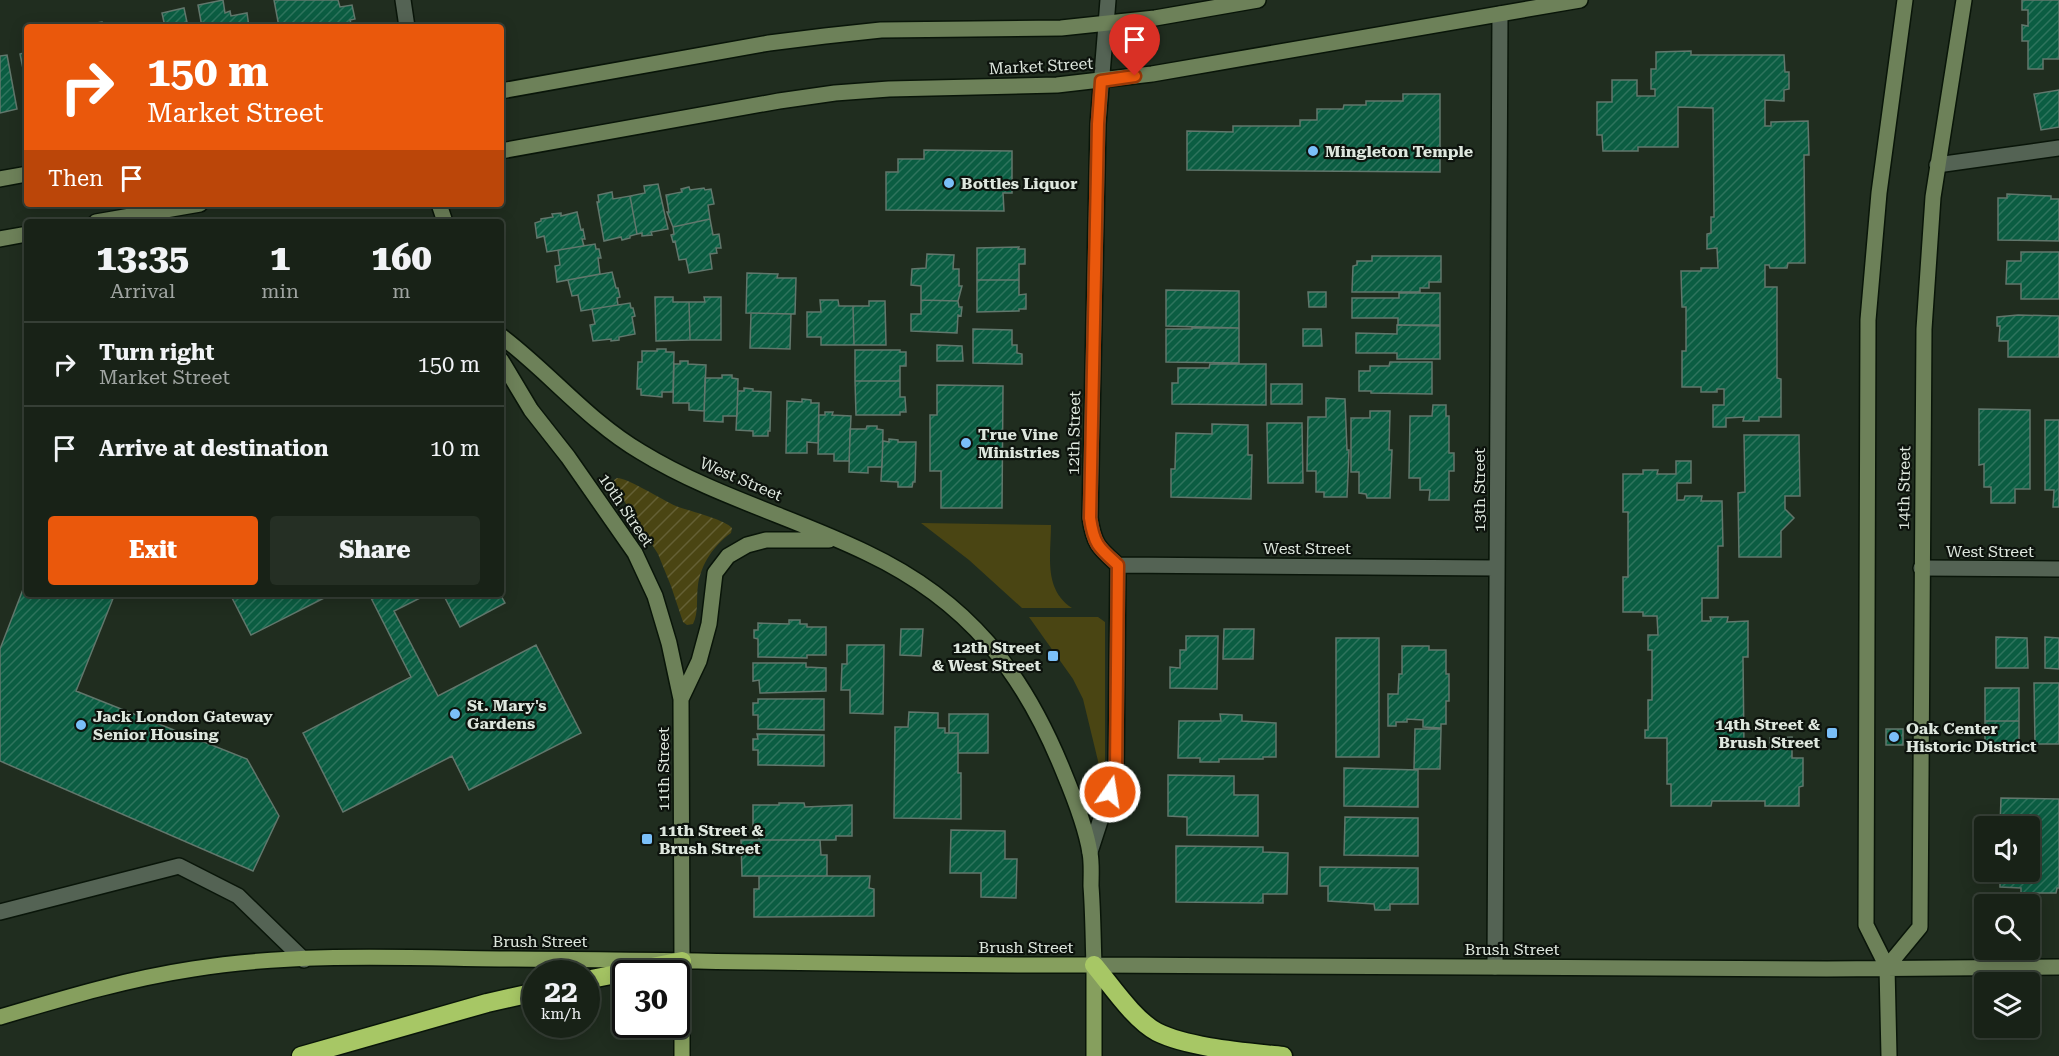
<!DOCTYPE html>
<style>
body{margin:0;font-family:"Roboto Serif",serif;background:#252f24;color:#f1f3f6;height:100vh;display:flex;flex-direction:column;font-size:22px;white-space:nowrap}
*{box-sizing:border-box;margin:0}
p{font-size:20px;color:#9fa4a1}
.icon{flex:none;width:33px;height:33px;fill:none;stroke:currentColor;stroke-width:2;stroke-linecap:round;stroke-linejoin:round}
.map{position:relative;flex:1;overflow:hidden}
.panel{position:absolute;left:24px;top:219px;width:480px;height:378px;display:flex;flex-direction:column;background:#182217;border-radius:6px;box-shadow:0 3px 15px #0003,0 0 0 2px #363f36}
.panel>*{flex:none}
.top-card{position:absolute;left:24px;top:24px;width:480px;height:183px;border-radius:6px;box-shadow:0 3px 15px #0003,0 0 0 2px #363f36;background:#ea580c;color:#fff;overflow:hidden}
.controls{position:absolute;left:1974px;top:816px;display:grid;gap:12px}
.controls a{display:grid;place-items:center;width:66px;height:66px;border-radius:6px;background:#182217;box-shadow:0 3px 15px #0003,0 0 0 2px #363f36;font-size:30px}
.speed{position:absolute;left:522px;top:960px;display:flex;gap:12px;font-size:30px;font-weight:700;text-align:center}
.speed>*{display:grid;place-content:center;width:78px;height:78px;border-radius:50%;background:#182217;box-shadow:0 3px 15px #0003,0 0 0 2px #363f36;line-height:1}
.speed small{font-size:15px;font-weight:400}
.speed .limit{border:3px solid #111;border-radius:9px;background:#fff;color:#111}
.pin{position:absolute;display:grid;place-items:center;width:51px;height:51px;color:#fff;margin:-62px -26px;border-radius:50% 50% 50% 0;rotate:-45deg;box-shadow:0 0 6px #0007}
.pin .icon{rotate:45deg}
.me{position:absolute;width:66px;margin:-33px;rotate:13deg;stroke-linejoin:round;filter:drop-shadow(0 0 4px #0008)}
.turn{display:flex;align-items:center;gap:21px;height:126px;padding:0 24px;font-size:27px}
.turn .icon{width:78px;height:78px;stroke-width:2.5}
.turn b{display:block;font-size:42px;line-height:51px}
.then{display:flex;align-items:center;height:57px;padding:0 24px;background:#0003;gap:12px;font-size:22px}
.eta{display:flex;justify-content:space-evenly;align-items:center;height:102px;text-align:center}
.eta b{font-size:36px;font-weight:800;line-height:42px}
.primary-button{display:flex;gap:12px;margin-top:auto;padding:12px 24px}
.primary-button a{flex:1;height:69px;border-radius:6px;background:#ea580c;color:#fff;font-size:24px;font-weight:800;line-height:69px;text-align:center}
.primary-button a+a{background:#252f24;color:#f1f3f6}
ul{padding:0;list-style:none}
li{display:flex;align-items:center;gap:18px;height:84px;padding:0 24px;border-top:2px solid #363f36}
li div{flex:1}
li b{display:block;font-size:22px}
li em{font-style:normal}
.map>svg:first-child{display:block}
</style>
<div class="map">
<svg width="2059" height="1056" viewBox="0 0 2059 1056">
<defs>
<pattern id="garden-furrows" width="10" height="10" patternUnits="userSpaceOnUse" patternTransform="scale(1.5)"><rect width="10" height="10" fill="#4a4513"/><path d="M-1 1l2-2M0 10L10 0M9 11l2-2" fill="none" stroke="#646035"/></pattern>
<pattern id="building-hatch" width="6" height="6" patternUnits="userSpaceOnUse" patternTransform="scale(1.5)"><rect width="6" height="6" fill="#0b5d42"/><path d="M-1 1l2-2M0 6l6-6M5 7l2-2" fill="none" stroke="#2e745d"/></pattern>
</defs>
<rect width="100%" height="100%" fill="#202d1f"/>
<path fill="#4a4513" d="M921,523L1051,525C1051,555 1043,589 1072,608H1022L969,560Z
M1029,617H1098L1105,622V765H1099L1083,699L1073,679Z"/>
<path fill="url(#garden-furrows)" d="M617,478C628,478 662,500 676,506C689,511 724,519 732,528L731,533C714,545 701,564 698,585C696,598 699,612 693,624L687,625L683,622L671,586L658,554L614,485V480Z"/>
<path fill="url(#building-hatch)" stroke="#61776c" stroke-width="1.5" d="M223,0L225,13L230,11L231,16L247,13L249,27H202L198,5Z
M274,0H338L340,7L352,5L355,19L350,20L352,27H279Z
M2022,0H2059V59H2043V69H2028V41H2022V25L2028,26V10H2022Z
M184,8L188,27H165L162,13Z
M102,22L103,27H78L77,26Z
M1691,51V55H1784L1785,72H1789V89L1784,90V101L1765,100V126H1771V122L1808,121L1809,155H1804L1805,263H1788L1787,268H1770L1769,265H1765V287H1777V378L1781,379V417H1759V421H1743L1744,417L1726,418V427H1713V405H1724V389H1717V392H1701V387H1682V351H1686V307H1682L1681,271H1701V268H1718L1717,248L1707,249V234L1711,233V217H1714L1713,108L1678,107V147H1638V151H1603L1602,135H1597V102H1612V80H1637V96H1655V89H1651V69H1656V52Z
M27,52V88L20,54Z
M7,55L17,109L0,113V56Z
M2059,90V127L2041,130L2034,94Z
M1403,94H1440V172L1187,170V131L1233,132V126H1300V120H1317V109H1343L1344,105H1366V101H1403Z
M924,150L1012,151V193H1003L1004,211L886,210V172H898V159H924Z
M658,184L668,229L651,232L652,235L642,236V233L637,234L630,196L645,193L644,186Z
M689,187L690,190L704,188L705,190L711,189L714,204L708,205L710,219L673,227L667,212H669L666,195L682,192L681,189Z
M612,192L613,199L630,196L637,234L630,236V238L622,240L621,237L604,241L597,202H599L598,195Z
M2007,194L2051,196V199H2059V241L1998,240V198H2007Z
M577,212L581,230L583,229L585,239H582L584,246L547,252L544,236L537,238L535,223L541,221V219L553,217L552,214L561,213V216Z
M710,219L713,235L719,234L721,248H716L717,253L710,254L712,269L689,273L686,259L679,260L675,241L673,242L671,235L674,234L673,227Z
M595,244L596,249H599L601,258H598L600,274L557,282L555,266L560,265L558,250Z
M1019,247L1018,249H1025V264H1019V280H977V248Z
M2021,252H2059V299H2021V284H2006L2007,261H2021Z
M927,254L954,255L953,269H959V286H962L958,301L921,300V286L911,285L912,269L926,268Z
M1372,256H1441V282H1429V288H1420V292H1352L1353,266L1357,265V261H1372Z
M612,272L616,288H618L620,297L617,298L618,305L581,311L578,295L572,296L568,280Z
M747,273L778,274L777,278H796L795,314L746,313Z
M977,280H1019V295L1026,294V309H1019V311L977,312Z
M1166,290L1239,291V328L1166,326Z
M1308,292H1326V307H1309Z
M1399,293H1440V325H1398V318H1352V298H1399Z
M655,297H673V302H689L690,340L656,341Z
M704,297H721V340H690L689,302H705Z
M820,300H838L839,306H853L854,345H821V337H807V312H821Z
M921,300L958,301L959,307H962L961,316L958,315L957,333L911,331V314H921Z
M869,301H885L886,345H854L853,306H869Z
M630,303L631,308H633L635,316L632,317L635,334L619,337V340L611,341V339L593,341L590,325L595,324L592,309Z
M751,313L791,314L790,349L750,348Z
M2018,315L2059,316V357H2008V341H1999L2000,326H1997V317Z
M1397,325L1440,326V359H1397V353H1356V333L1397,334Z
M1192,328H1239V363L1166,362V329H1192Z
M973,329L1012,330V345H1017V353L1022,354V364L973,363Z
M1303,329H1321L1322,346H1303Z
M937,345L962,346L963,361H937Z
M657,349H666V352H674L673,392H662V397L641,395V389H637L638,362H642V351H657Z
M855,350H900V352H906V366H900V381H855Z
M680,361H688V364L706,365L704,411L689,410V403H673L674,364H680Z
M1390,362H1432V394L1371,393V391H1359V371H1370V366H1389Z
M1210,364H1266V405L1172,404V383H1178V368H1209Z
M722,375H732V378L738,379L737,416H723V422L704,421L705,378H722Z
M855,381H900V397H905L906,412H900V415H856Z
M1271,384H1302V404H1271Z
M937,385L1003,386L1002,508H941V471H930V415H937Z
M744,388L753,389V391L771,392L770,431H768V436H753V431L736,430L738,391H744Z
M1326,398L1345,399L1347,450H1349L1347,497H1324V492H1316V471H1307L1308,417H1326Z
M802,399L811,400V403H819L818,443L807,442V453H786L787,401L802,402Z
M1433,405H1446V416H1449V453H1454V471H1449V500H1429L1430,490H1420V478H1409L1410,416H1432Z
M1979,409L2030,410V489H2015V503H1991V487H1984V464L1979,465Z
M1370,411H1390L1389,450H1392L1390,498H1367L1366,494L1359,493V472H1351V418H1370Z
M825,412H833L832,415L851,416L849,461H834V454H818L819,415H825Z
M2045,420H2059V507H2053L2054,490H2045Z
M1267,423H1302L1303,483H1268Z
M1212,424L1248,425V455H1252L1251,499L1171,497V469H1175L1176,433L1212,434Z
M867,426H877V429L883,430L882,467H868V473L849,472L850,429H866Z
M1744,435H1799L1800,496H1785V509L1794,518L1781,531V557H1739L1738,493L1745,492Z
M889,439L898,440V442H916L915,482H913L912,487H898V482L881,481L883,441L889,442Z
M1676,461H1691V483H1677V500H1684L1685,496H1702L1701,501H1722L1723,546H1718V598H1702V621H1711L1710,617H1728L1727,622L1748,621V657H1743L1744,749H1770V738L1792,737V758H1803V786L1799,787V806H1765V801H1712L1711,806H1671V784H1667V738H1645V730H1648V700H1652V650H1648V635H1658L1657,616H1643V612H1623V577H1628V512H1623V474H1643V470H1658L1657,474H1676Z
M27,579V594H107L114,596L76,691L247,759L279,816L253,871L0,761V649Z
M230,594H332L251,635Z
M369,594H428L394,611L438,696L536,645L581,733L469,790L452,756L343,812L303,733L411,677Z
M443,594H500L505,603L460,627Z
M789,620H800V624H807V627H826V655H807V658L758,657V639L754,638V630H758V623L789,624Z
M901,629H923L921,656L900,655Z
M1224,629H1254L1253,659H1223Z
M1186,636H1218L1217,689L1170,688V667L1180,668V650H1186Z
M1996,637L2027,638L2028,668H1996Z
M2045,637L2059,638V669L2045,668Z
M1336,638H1379V757H1336Z
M847,645H884L883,714L850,713V690H841L842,664H847Z
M1402,646H1429V650H1446V674H1449V701H1446V724H1441V728L1423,727V720L1407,719V722H1396V726H1388V694H1398L1399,674H1402Z
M753,663H806V667L826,668V691L760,693L759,680L753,681Z
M2034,683H2059V744H2035Z
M1985,688H2019V721H1985Z
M758,699H824V730L758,729V715H753V703H758Z
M909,712L938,713V728H945V733H958V773H961V819L894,818L895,727H908Z
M949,714H988V753H958V733H949Z
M1220,714L1242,715V721L1276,723V757H1263V759H1219V762H1200V758H1178L1179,721H1221Z
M1985,721H2019V752H1985Z
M1415,729H1441L1440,769H1414Z
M1886,729H1903V745H1886Z
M757,734L824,735V766L758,765V750H753V739H758Z
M1344,768L1418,770V807L1344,806Z
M1168,775L1234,776V795H1258V836L1187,835V817L1168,816Z
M2001,798L2059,799V888H2057L2056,893H2021V888L2000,887V872H2030V826H2000Z
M779,803H804L805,807L852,805V836H836V840H759V826H753V805H779Z
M1345,817L1418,818V856L1344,855Z
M951,830L1005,831V859H1017L1016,898L981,897V873H950Z
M741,840H820L821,855H827V876H742Z
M1176,846L1263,847V852L1288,853L1287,894H1263V903L1176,902Z
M1320,867L1418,868V904H1390V910H1375L1374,904L1328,901V886H1320Z
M759,876H870L869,888L874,889V916L754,917V889H759Z"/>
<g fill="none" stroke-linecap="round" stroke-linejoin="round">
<defs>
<path id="lane" d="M1937,165L2059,148
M0,912L179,866L238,896L304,960"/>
<path id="street" d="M403,0L407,27
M1118,565L1496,568
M1921,568L2059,569
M1090,852L1116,772L1118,565C1099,548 1094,545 1090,518L1098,124L1108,0
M1495,967L1500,14"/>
<path id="secondary" d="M501,91L769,43L825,36L881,30L1061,28L1155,18L1258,0
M501,151L779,101L835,93L889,89L1057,85L1152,74L1580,0
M0,179L27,174
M439,204L445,222
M96,222L200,204
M0,239L27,234
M501,336C549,372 588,421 641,452C711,495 793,517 867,553C968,601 1023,671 1064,773C1074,797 1086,827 1090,853C1092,864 1091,875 1091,886C1093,912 1093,939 1094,965L1827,969L2059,967
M501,360L531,410L568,457L635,553L655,596L669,643L681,699L682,961
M681,699L699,661L709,624L715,573L728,556L747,545L766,540H829
M1887,967L1920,927L1924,329L1933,197L1964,0
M1889,1056L1887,967L1866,925L1868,320L1879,193L1905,0"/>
<path id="primary" d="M0,1017C64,998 127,979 193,969C298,952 407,958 513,959C707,960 901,966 1094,965V1056
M682,1056V961"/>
<path id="highway" d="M1094,965C1111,985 1134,1020 1157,1032C1189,1048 1247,1052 1283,1056
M586,980L682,961
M301,1056L487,1003L536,992"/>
</defs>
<use href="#lane" stroke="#091509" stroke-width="18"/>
<use href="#street" stroke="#091509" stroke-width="18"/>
<use href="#secondary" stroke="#091509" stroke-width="18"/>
<use href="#primary" stroke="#091509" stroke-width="18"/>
<use href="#highway" stroke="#091509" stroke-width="21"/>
<use href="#lane" stroke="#546354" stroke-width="15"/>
<use href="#street" stroke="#546354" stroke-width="15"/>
<use href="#secondary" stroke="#6d8159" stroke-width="15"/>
<use href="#primary" stroke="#869f5e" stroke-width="15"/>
<use href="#highway" stroke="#a7c765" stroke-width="18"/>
</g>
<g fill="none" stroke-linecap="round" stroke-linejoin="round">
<defs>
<path id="route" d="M1110,792L1116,772L1118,565C1099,548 1094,545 1090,518L1098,124L1101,81L1135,76"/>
</defs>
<use href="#route" stroke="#983908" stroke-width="15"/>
<use href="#route" stroke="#ea580c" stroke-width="10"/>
</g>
<g fill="#7abff8" stroke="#0d130d" stroke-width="2">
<circle cx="1313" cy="151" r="6"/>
<circle cx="949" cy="183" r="6"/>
<circle cx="966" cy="443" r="6"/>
<rect x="1047" y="650" width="12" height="12" rx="3"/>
<circle cx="455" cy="714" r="6"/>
<circle cx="81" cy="725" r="6"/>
<rect x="1826" y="727" width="12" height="12" rx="3"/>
<circle cx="1894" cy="737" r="6"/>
<rect x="641" y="833" width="12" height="12" rx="3"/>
</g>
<g text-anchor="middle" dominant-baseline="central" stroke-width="4.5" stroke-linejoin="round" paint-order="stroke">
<g font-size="16" fill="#dee7de" stroke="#0d130d">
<text transform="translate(1041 66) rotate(-3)">Market Street</text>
<text transform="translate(1074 433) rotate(-89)">12th Street</text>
<text transform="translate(741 479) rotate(23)">West Street</text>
<text transform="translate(1904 488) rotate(-89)">14th Street</text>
<text transform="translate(1479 490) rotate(-90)">13th Street</text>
<text transform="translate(626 510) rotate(56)">10th Street</text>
<text x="1307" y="548">West Street</text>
<text x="1990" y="551">West Street</text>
<text transform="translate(663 769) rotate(-90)">11th Street</text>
<text x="540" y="941">Brush Street</text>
<text x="1026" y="947">Brush Street</text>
<text x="1512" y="949">Brush Street</text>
</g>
<g font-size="16" font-weight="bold" fill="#dee7de" stroke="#0d130d" text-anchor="start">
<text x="1325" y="151">Mingleton Temple</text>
<text x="961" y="183">Bottles Liquor</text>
<text x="978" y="434">True Vine<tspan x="978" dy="18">Ministries</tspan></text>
<text x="1041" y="647" text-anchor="end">12th Street<tspan x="1041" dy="18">&amp; West Street</tspan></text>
<text x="467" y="705">St. Mary's<tspan x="467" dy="18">Gardens</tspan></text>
<text x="93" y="716">Jack London Gateway<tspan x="93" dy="18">Senior Housing</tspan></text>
<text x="1820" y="724" text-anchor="end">14th Street &amp;<tspan x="1820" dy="18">Brush Street</tspan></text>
<text x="1906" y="728">Oak Center<tspan x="1906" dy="18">Historic District</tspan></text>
<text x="659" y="830">11th Street &amp;<tspan x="659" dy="18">Brush Street</tspan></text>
</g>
</g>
</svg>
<div class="controls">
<a><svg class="icon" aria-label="sound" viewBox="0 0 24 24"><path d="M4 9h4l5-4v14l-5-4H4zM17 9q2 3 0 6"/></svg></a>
<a><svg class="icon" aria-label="search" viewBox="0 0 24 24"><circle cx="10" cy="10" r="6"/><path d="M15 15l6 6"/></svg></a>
<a><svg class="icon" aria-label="layers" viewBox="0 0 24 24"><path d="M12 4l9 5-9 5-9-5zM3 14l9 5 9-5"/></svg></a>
</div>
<div class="speed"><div>22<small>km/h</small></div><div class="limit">30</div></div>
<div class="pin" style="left:1135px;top:76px;background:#d93025"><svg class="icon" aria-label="arrive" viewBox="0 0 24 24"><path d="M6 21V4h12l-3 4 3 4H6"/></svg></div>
<svg class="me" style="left:1110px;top:792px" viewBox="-20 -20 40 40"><circle r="17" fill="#ea580c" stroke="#fff" stroke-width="3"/><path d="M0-11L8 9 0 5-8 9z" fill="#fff"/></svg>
<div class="top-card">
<div class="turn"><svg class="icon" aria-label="right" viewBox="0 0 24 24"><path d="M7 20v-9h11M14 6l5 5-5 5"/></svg><div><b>150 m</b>Market Street</div></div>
<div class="then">Then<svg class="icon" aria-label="arrive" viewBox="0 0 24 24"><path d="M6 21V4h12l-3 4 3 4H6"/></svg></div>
</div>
<section class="panel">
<div class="eta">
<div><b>13:35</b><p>Arrival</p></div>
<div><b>1</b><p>min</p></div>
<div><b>160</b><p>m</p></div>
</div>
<ul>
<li><svg class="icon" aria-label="right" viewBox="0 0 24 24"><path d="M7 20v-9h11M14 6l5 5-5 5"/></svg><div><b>Turn right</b><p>Market Street</p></div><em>150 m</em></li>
<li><svg class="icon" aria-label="arrive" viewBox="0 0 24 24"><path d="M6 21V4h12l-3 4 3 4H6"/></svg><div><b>Arrive at destination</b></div><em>10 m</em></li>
</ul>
<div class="primary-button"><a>Exit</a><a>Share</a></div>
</section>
</div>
